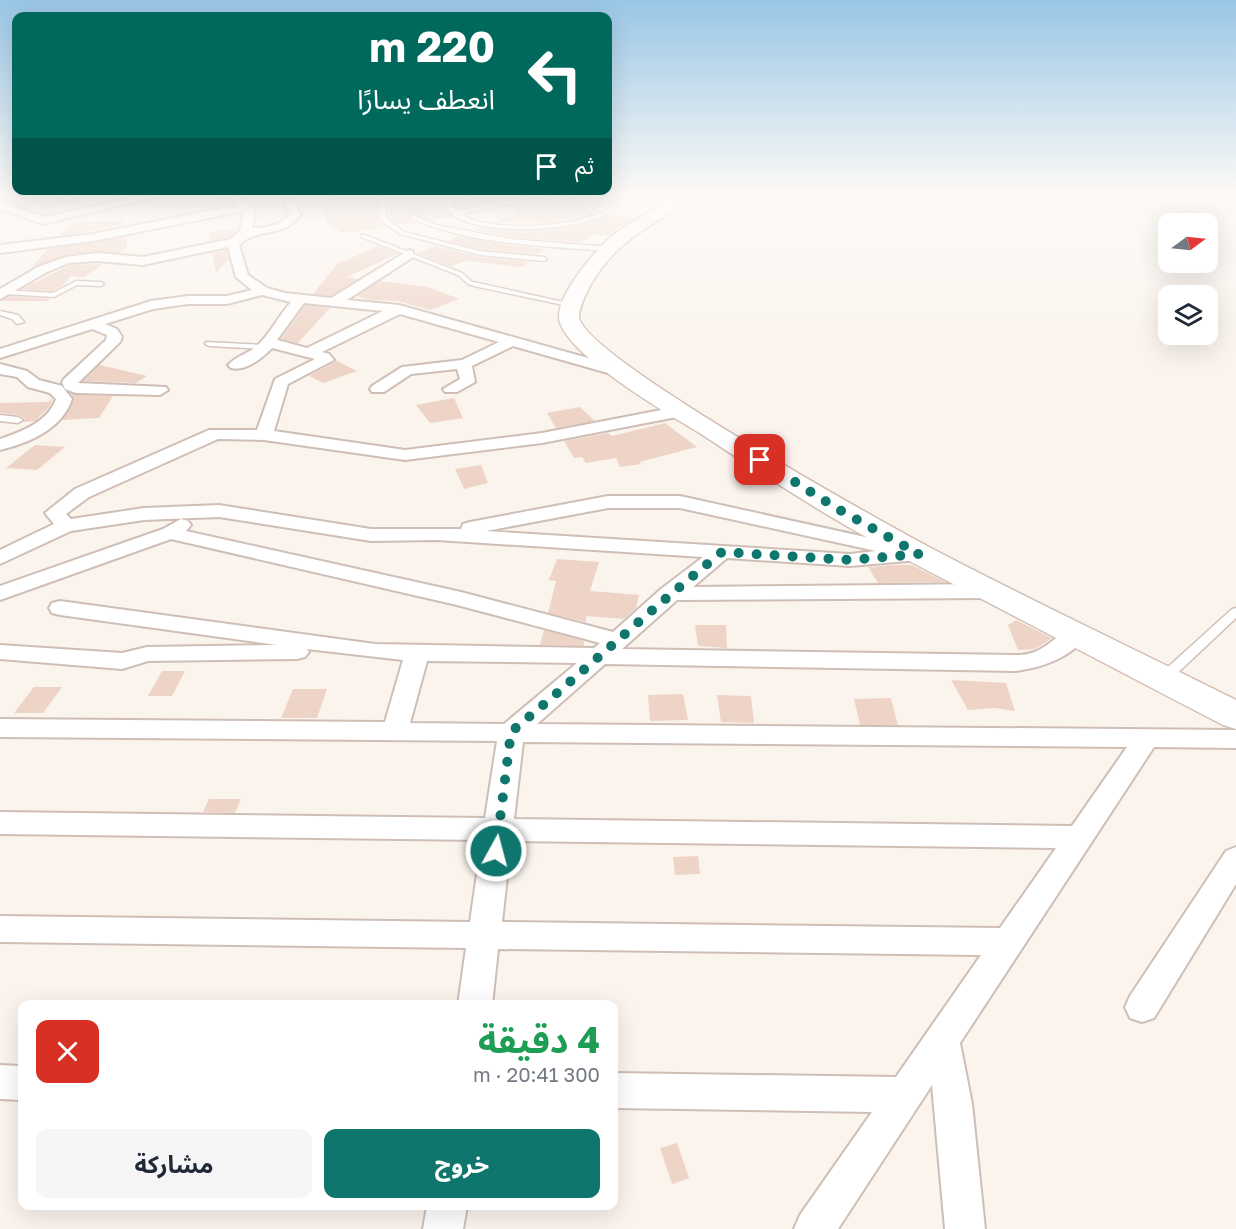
<!DOCTYPE html>
<html lang="ar">
<meta charset="utf-8">
<style>
body{margin:0;font-family:"Golos Text","Noto Sans Arabic",sans-serif;background:#f6f6f7;color:#1f2937;direction:rtl;height:100vh;display:flex;flex-direction:column;font-size:22px;white-space:nowrap}
*{box-sizing:border-box;margin:0}
p{font-size:20px;color:#747a83}
.icon{flex:none;width:33px;height:33px;fill:none;stroke:currentColor;stroke-width:2;stroke-linecap:round;stroke-linejoin:round}
.map{position:relative;flex:1;overflow:hidden;direction:ltr}
.sheet{position:absolute;left:18px;top:1000px;width:600px;height:210px;display:flex;flex-direction:column;background:#fff;border-radius:12px;box-shadow:0 6px 24px #0002;direction:rtl}
.sheet>*{flex:none}
.top-card{position:absolute;left:12px;top:12px;width:600px;height:183px;border-radius:12px;box-shadow:0 6px 24px #0002;direction:rtl;background:#00695c;color:#fff;overflow:hidden}
.needle{width:39px;rotate:75deg}
.buttons{position:absolute;left:1158px;top:213px;display:grid;gap:12px}
.buttons a{display:grid;place-items:center;width:60px;height:60px;border-radius:12px;background:#fff;box-shadow:0 6px 24px #0002;font-size:30px}
.pin{position:absolute;display:grid;place-items:center;width:51px;height:51px;color:#fff;margin:-26px;border-radius:12px;box-shadow:0 3px 9px #0006}
.me{position:absolute;width:66px;margin:-33px;rotate:7deg;stroke-linejoin:round;filter:drop-shadow(0 0 4px #0008)}
.turn{display:flex;align-items:center;gap:21px;height:126px;padding:0 18px;font-size:27px}
.turn .icon{width:78px;height:78px;stroke-width:2.5}
.turn b{display:block;font-size:42px;line-height:51px}
.then{display:flex;align-items:center;height:57px;padding:0 18px;background:#0003;gap:12px;font-size:22px}
.round{display:grid;place-items:center;flex:none;width:63px;height:63px;border-radius:12px;background:#f6f6f7}
.head{display:flex;align-items:center;justify-content:space-between;height:102px;padding:0 18px}
h1{font-size:36px;font-weight:700;line-height:45px;color:#1e9e55}
.cta{display:flex;gap:12px;margin-top:auto;padding:12px 18px}
.cta a{flex:1;height:69px;border-radius:12px;background:#0f766e;color:#fff;font-size:24px;font-weight:700;line-height:69px;text-align:center}
.cta a+a{background:#f6f6f7;color:#1f2937}
.map>svg:first-child{display:block}
</style>
<div class="map">
<svg width="1236" height="1229" viewBox="0 0 1236 1229">
<rect width="100%" height="100%" fill="#fbf4ed"/>
<path fill="#eed3c7" d="M339,194H376L378,214L381,223L386,227L342,233L326,222L321,202L339,197Z
M386,194H412L411,204L415,208L421,204L422,194H444L445,209L454,217L431,220L411,214L409,219L416,223L398,225L391,220Z
M492,195L501,201L457,209L454,205V201Z
M540,196L556,203L574,207L590,214L546,223L495,222L515,214L513,206Z
M606,214L633,219L612,231L610,235H592L580,242L510,237L475,230L481,228L502,230H550L591,223Z
M125,221V225L60,236L73,222Z
M238,229L230,237L210,241L209,232Z
M459,236L508,245L545,249L538,254L480,249L448,241Z
M126,237L127,247L119,253L97,251L66,255L30,269L48,249Z
M378,246L397,254L347,277L358,279L330,296L313,294L337,264Z
M436,246L479,257L528,262L522,267L468,261L450,266L417,253Z
M226,250L229,259L216,273L212,253Z
M103,264L84,277L71,276L63,285L53,291L22,289L70,265Z
M380,281L428,287L459,299L430,310L398,301L371,300L357,296Z
M9,296L50,299L48,301H0Z
M305,305L330,308L298,343L281,339Z
M337,361L357,371L323,383L309,376Z
M99,365H100L147,376L136,383L83,381Z
M71,393L76,395L117,396H113L99,418L62,420L74,400Z
M52,398L50,406L35,421L24,422L25,419L19,415L0,413V403L48,402Z
M454,398L463,418L430,423L416,405Z
M580,407L595,421L556,428L547,413Z
M665,423L697,447L639,462L641,464L620,467L616,458L586,463L582,457L574,458L564,441L608,433L612,436Z
M35,445L65,447L37,470L6,468Z
M481,465L488,483L464,489L455,469Z
M557,559L599,562L590,591L639,595L636,608L624,619L586,616V622L548,613L556,581L549,580Z
M892,565H912L945,582L878,583L868,567Z
M1016,620L1052,638L1035,649L1018,650L1008,625Z
M695,625H726L727,648L698,646Z
M544,630L584,641V646L540,645Z
M162,671H185L172,696H148Z
M951,680L1006,683L1015,711L995,708L968,710Z
M34,687H62L43,713H14Z
M293,689H327L317,718H281Z
M683,694L688,720L650,721L648,695Z
M717,695L751,696L754,723L721,722Z
M891,698L898,725H860L854,699Z
M209,799H241L235,813L203,812Z
M698,856L700,874L675,875L673,857Z
M677,1143L689,1178L672,1184L660,1148Z"/>
<g fill="none" stroke-linecap="round" stroke-linejoin="round">
<defs>
<path id="service" d="M378,194H384L386,213L389,221L404,232L480,251L544,257L547,259L544,261L480,255L400,234L383,222L380,213Z
M414,194H420L419,204L416,206L413,204Z
M446,194H452V206L456,211L512,201L530,194H539L515,203L461,214C494,233 561,227 596,215L554,194H562L604,215C577,231 473,237 450,212C445,207 446,200 446,194Z
M596,194H605L602,196Z
M411,216H415L436,225L510,239L610,247L613,249L610,251C548,246 467,245 411,218Z
M361,235H365L462,273L472,282L478,283L577,305L573,307L474,286L468,284L458,275L361,237Z
M76,281L101,282L104,284L101,286L77,285L54,297L5,294L1,292L5,290L53,293Z
M0,311L18,315L24,322L17,324L12,319L0,315Z
M206,342L265,345L269,347L265,349L209,346L205,344Z
M0,415L18,417L23,420L18,423L0,421Z
M1236,608V618L1168,682H1158L1157,679L1158,676L1232,609Z"/>
<path id="minor" d="M50,194H65L77,200L72,203Z
M147,194H167L44,224L0,209V202L45,217Z
M216,194C233,194 244,197 255,210L252,228C267,228 280,226 290,214L285,207L283,194H293L295,206L301,214C282,240 258,226 239,245L248,275L267,288L285,293L331,298L409,250L413,251V257L347,300L399,305L627,369L630,372L622,377L513,346L472,366L475,382L457,392H445L443,389L460,379L457,369L411,374L384,392H372L370,389L372,386L402,367L462,360L499,342L400,314L322,352L329,354L334,360L288,384L274,431L405,450L542,433L682,406L690,411L682,416L542,443L405,460L264,440L218,439L89,497L66,514L71,519L144,508L219,505L371,529H461L463,524L470,522L608,496H680L897,544L904,546L907,549L926,550L929,554L926,558L919,560L850,566L727,558L693,587L989,584L997,586L1000,591L997,596L989,598L677,600L622,649L1015,655C1024,655 1031,654 1039,650C1055,642 1065,625 1083,630L1087,635C1071,658 1041,668 1015,671L605,664L537,724L1236,730V748L1154,747L960,1043L972,1104L985,1229H945L932,1085L838,1229H794L800,1215L872,1112L614,1108V1073L896,1077L981,955L498,949L492,1005H458L466,948L0,942V916L470,922L482,840L0,834V812L485,818L497,741L0,737V719L385,722L403,660L307,649L309,652L305,657L297,659L148,661L122,669L0,659V645L122,653L147,647L277,645L60,615L52,613L49,608L52,603L60,601L375,644L594,648L600,643L457,605L171,539L0,600V586L163,529L181,519L188,521L191,525L186,531L461,592L613,632L661,589L703,557L437,540L371,541L219,517L144,520L71,531L0,564V550L54,524L45,513L75,489L209,430H257L275,379L315,359L272,348C262,358 246,372 231,368L228,365C236,356 250,353 259,344C272,331 279,315 291,302L262,295L227,304H188L153,309L105,324L117,329L122,337L120,342L78,383L166,387L168,390L160,395L76,393L65,389L62,382L64,379L106,340L107,335L92,329L0,358V349L151,301L188,296H227L252,290L236,277L228,247L143,265L97,261L69,263L47,272L0,299V289L38,267L66,257L97,253L143,257L231,239L240,231L244,211L93,241L0,253V245L93,234L238,205ZM304,303L383,311L307,348L277,340ZM608,508H680L876,551L850,554L486,531ZM427,661L577,663L504,724L410,723ZM523,742L1127,747L1072,826L514,819ZM511,841L1056,848L1000,928L502,922Z
M0,364L27,371L39,380L62,386L72,399C62,429 29,443 0,450V439C21,432 48,422 56,399L50,393L28,387L17,377L0,374Z
M1236,847V884L1154,1018L1142,1022L1130,1018L1125,1007L1130,996L1226,851Z
M0,1065L22,1066V1100L0,1099Z
M427,1206H467L463,1229H423Z"/>
<path id="secondary" d="M672,194H688C674,214 652,223 633,237C615,250 598,270 588,290C584,298 579,308 579,317C582,355 882,522 929,547C1030,600 1134,649 1236,700V729L1223,725C1148,686 1072,646 997,607C940,577 883,548 828,515C784,489 741,460 698,432C668,414 563,353 559,318C557,295 596,249 613,235C632,220 656,212 672,194Z"/>
</defs>
<use href="#service" stroke="#cfbeb5" stroke-width="3"/>
<use href="#minor" stroke="#cfbeb5" stroke-width="4"/>
<use href="#secondary" stroke="#d2beb3" stroke-width="3"/>
<use href="#service" fill="#fff" fill-rule="evenodd"/>
<use href="#minor" fill="#fff" fill-rule="evenodd"/>
<use href="#secondary" fill="#fff" fill-rule="evenodd"/>
</g>
<linearGradient id="sky" x2="0" y2="1"><stop stop-color="#99c6e6"/><stop offset="0.53" stop-color="#fdfaf7"/><stop offset="1" stop-color="#fdfaf7" stop-opacity="0"/></linearGradient>
<rect width="1236" height="366" fill="url(#sky)"/>
<g fill="none" stroke-linecap="round" stroke-linejoin="round">
<path stroke="#0f766e" stroke-width="10" stroke-dasharray="0 18" d="M496,851L511,732C582,673 650,610 722,552L850,560L919,554L838,509L760,460"/>
</g>
</svg>
<div class="buttons">
<a><svg class="needle" viewBox="-14 -14 28 28"><path d="M0-13l5 13h-10z" fill="#e53935"/><path d="M0 13l5-13h-10z" fill="#747a83"/></svg></a>
<a><svg class="icon" aria-label="layers" viewBox="0 0 24 24"><path d="M12 4l9 5-9 5-9-5zM3 14l9 5 9-5"/></svg></a>
</div>
<div class="pin" style="left:760px;top:460px;background:#d93025"><svg class="icon" aria-label="arrive" viewBox="0 0 24 24"><path d="M6 21V4h12l-3 4 3 4H6"/></svg></div>
<svg class="me" style="left:496px;top:851px" viewBox="-20 -20 40 40"><circle r="17" fill="#0f766e" stroke="#fff" stroke-width="3"/><path d="M0-11L8 9 0 5-8 9z" fill="#fff"/></svg>
<div class="top-card">
<div class="turn"><svg class="icon" aria-label="left" viewBox="0 0 24 24"><path d="M17 20v-9H6M10 6l-5 5 5 5"/></svg><div><b>220 m</b>انعطف يسارًا</div></div>
<div class="then">ثم<svg class="icon" aria-label="arrive" viewBox="0 0 24 24"><path d="M6 21V4h12l-3 4 3 4H6"/></svg></div>
</div>
<section class="sheet">
<div class="head"><div><h1>4 دقيقة</h1><p>300 m · 20:41</p></div><a class="round" style="background:#d93025;color:#fff"><svg class="icon" aria-label="close" viewBox="0 0 24 24"><path d="M6 6l12 12M18 6L6 18"/></svg></a></div>
<div class="cta"><a>خروج</a><a>مشاركة</a></div>
</section>
</div>
